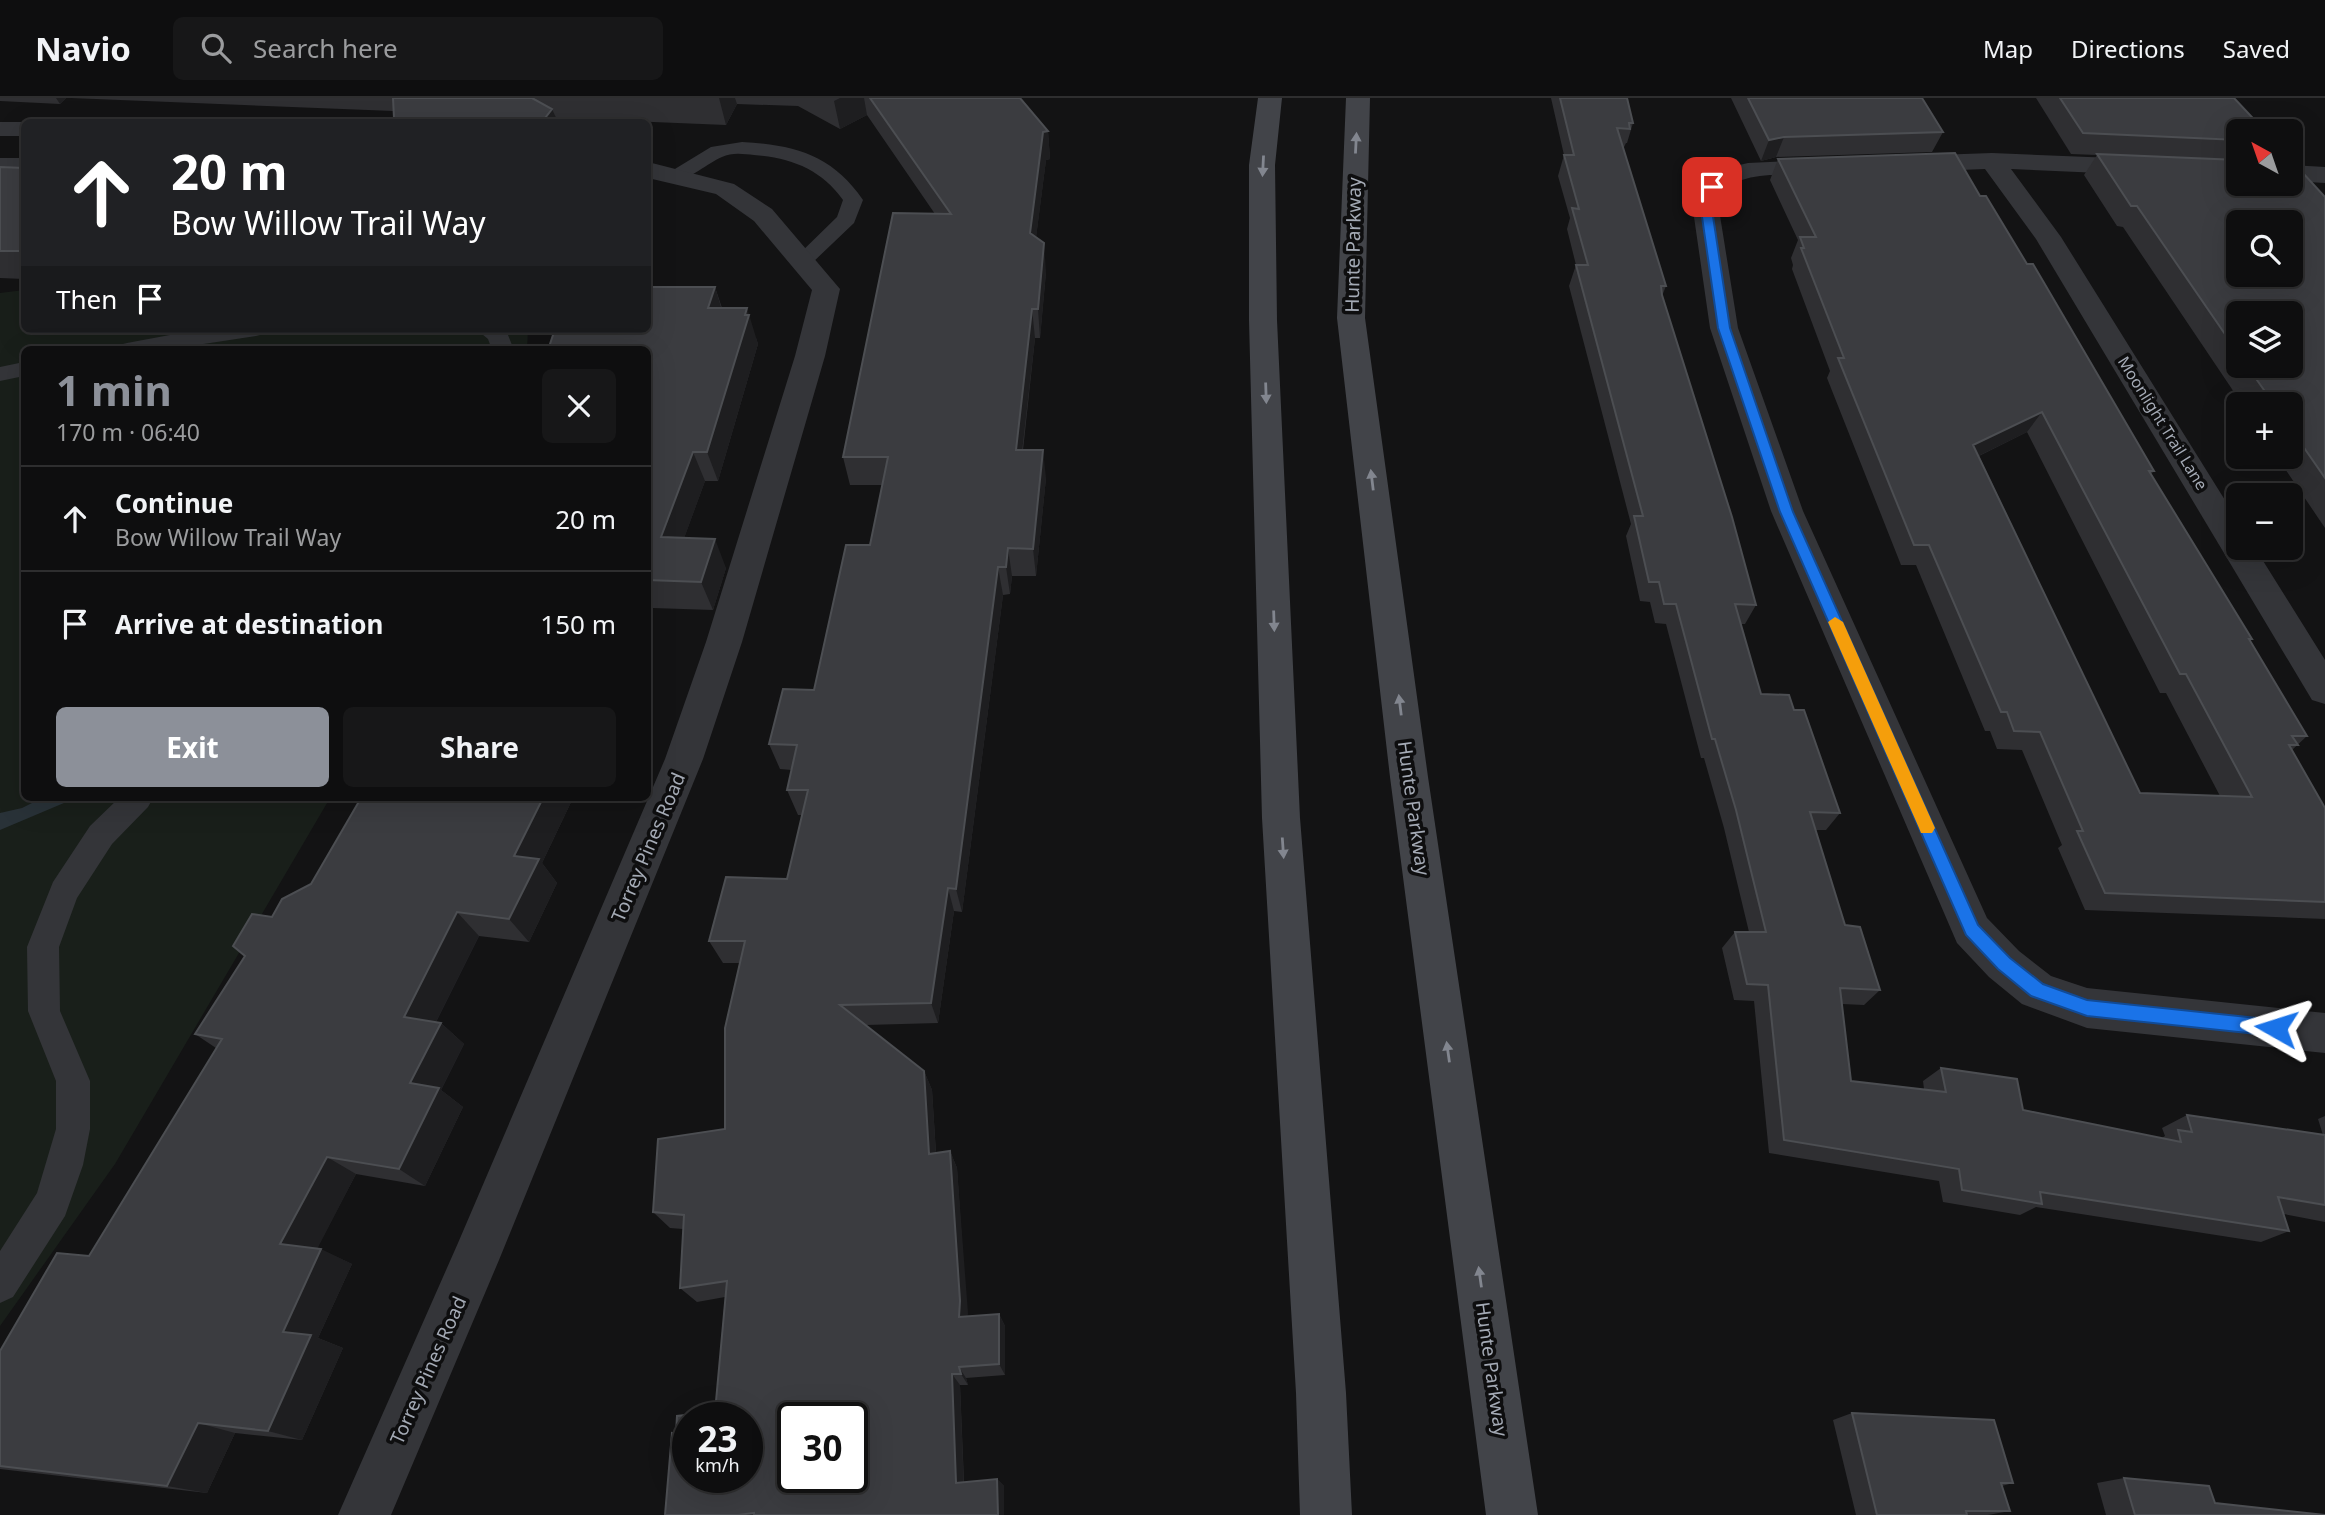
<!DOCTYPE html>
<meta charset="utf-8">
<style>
body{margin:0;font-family:"Noto Sans",sans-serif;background:#171718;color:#f1f3f6;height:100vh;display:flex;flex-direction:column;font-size:26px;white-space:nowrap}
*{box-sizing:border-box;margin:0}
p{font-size:23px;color:#9b9c9e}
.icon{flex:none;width:38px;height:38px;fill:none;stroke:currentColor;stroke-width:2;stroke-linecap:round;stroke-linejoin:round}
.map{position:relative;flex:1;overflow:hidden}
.sheet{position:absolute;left:21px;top:248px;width:630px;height:455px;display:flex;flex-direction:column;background:#0e0e0f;border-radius:10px;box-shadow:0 7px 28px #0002,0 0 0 2px #2e2e2f}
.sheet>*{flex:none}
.guide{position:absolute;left:21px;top:21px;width:630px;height:214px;border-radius:10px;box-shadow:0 7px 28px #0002,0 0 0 2px #2e2e2f;background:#202124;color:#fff;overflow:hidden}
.needle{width:46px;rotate:320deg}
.controls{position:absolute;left:2226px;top:21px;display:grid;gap:14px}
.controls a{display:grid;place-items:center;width:77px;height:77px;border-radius:10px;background:#0e0e0f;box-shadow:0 7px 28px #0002,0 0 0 2px #2e2e2f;font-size:35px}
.speed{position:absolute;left:672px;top:1304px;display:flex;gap:14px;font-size:35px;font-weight:700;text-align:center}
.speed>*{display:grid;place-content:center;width:91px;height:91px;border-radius:50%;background:#0e0e0f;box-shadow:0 7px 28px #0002,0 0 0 2px #2e2e2f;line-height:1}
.speed small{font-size:18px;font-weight:400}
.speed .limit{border:4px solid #111;border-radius:10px;background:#fff;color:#111}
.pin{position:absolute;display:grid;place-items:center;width:60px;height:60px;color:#fff;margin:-30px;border-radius:14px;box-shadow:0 4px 10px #0006}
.me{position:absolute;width:77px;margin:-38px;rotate:276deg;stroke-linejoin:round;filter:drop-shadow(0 0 5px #0008)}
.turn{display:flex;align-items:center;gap:24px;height:147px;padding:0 35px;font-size:32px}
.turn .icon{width:91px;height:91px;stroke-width:2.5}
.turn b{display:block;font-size:49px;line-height:60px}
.then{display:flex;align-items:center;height:66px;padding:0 35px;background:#0003;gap:14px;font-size:26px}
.round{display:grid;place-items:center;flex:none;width:74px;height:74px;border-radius:10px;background:#171718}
.head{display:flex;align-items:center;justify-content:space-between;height:119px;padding:0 35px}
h1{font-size:42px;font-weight:700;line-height:52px;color:#8c9099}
.cta{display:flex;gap:14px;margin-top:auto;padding:14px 35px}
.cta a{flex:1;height:80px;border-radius:10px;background:#8c9099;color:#fff;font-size:28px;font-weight:700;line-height:80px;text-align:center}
.cta a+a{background:#171718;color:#f1f3f6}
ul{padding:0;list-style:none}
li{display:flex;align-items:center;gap:21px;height:105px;padding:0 35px;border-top:2px solid #2e2e2f}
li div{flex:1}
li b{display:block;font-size:26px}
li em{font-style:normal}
header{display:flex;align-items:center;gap:42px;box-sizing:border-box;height:98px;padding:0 35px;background:#0e0e0f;border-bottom:2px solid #2e2e2f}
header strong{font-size:33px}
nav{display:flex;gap:38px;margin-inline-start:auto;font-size:24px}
.search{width:490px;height:63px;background:#171718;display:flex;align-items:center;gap:18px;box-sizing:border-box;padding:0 24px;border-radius:10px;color:#9b9c9e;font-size:26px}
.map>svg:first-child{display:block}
</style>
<header>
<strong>Navio</strong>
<div class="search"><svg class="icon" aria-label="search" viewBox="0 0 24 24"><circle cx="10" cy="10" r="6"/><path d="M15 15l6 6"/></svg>Search here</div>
<nav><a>Map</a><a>Directions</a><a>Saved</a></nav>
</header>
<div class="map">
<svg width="2325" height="1417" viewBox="0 0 2325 1417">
<rect width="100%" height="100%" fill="#131314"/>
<path fill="#191f1a" d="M24,192V231H528L527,252H24V700H330L115,1066L0,1228V195Z"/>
<path fill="#293238" d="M42,700L71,702L0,732V715L22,710Z"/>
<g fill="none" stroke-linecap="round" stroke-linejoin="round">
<path fill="#343539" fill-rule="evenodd" d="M742,44C795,47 832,57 863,102L854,125L811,166H797L793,162L837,119L843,102C821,71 791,60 754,57C744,56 732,54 722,59C705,66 687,86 668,81L665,77L711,49Z
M202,231H267L264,236L256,238L164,252H116L119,247L127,245Z
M476,231L506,232L514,252H492L488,241Z
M24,264V278L0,283V269Z
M119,700H153L148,709L112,746L77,800L59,849L60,913L90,983V1031L83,1067L65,1118L13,1199L0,1205V1153L37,1095L56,1031V983L28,913L27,849L53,784L90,728Z"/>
<path fill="#343539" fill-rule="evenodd" d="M0,24H28H24V38H0Z
M1992,55L2238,65V81L2011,71L2061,139L2238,423V450H2255L2325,562V606L2312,602L2036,141L1985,71L1908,74L1899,71L1895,66L1899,61L1908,58Z
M0,60H24V74L0,76Z
M1827,61L1836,64L1840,69L1836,74C1801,83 1733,63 1718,105L1738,230L1803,413L1987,820L2019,853L2051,878L2087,890L2325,915V955L2087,930L2022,906L1989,879L1957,845L1771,413L1710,230L1692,105L1702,84L1723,71L1748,65Z
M648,64L734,86L772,111L840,191L825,258L742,544L703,661L499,1162L391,1417H338L458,1145L665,661L706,544L795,258L812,192L754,123L716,96L648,80Z
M2291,67L2325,69V85L2291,83Z"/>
<path fill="#424449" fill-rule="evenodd" d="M1258,0H1282L1275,67L1277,222L1300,720L1346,1295L1352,1417H1300L1296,1295L1262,720L1249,222V67Z
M1346,0H1370L1365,220L1428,679L1538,1417H1486L1390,679L1337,220Z"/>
</g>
<path fill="#2f2f32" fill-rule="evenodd" d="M0,0H66L60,6L0,3Z
M71,0H1020L1048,33L1050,61L1046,62L1036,139L1046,174L1040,240H1035L1023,352L1046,380L1036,478H1012L1010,496L1003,497L962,814L954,813L938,925L866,927L924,973L932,992L936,1055L950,1053L957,1070L967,1218L999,1216L1005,1228V1277L966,1280L968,1287H960L964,1384L997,1381L1004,1388V1417H665L676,1336L715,1314L725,1199L697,1204L680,1190L683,1131L670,1130L653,1114L725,1031L740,865H723L709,843L787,781L802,717H798L787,692L792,672L780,671L769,646L814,592L870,447L882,387H850L843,359L935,116L867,17L840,31L798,8L737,6L726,27L556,20L558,24H358L394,20L393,13Z
M1551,0H1627L1633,25L1627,45H1626L1623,51L1666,188L1662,198L1756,507L1745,526H1741L1761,596L1794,612L1840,715L1826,732H1816L1845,827L1880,892L1864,907L1842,906L1851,983L1924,991L1923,983L1941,970L2023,1012L2162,1040L2165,1038L2162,1030L2187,1017L2323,1037L2318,1021L2325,1018V1124L2284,1116L2289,1133L2261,1144L2036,1109L2020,1117L1943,1104L1939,1083L1769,1055L1754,903L1734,902L1722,850L1735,834H1749L1724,730L1704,660H1701L1666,526L1655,525L1650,504L1640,503L1626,438L1631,426L1569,188L1576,167L1567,131L1570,120L1558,78L1564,57Z
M1731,0H1922L1943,34L1932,54L1776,59L1761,63Z
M2036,0H2234L2238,33V86L2325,99V430L2277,359H2291V306H2242L2123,129L2117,128L2084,77L2097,57L2071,56ZM2238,215L2291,268H2238Z
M1778,61L1980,98L2154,373L2151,376L2252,541L2250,543L2307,638L2292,652L2325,710V821L2085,812L2058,750L2062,747L2022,652L1997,651L1990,633H1985L1916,467H1901L1827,280L1830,273L1792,171L1793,167L1791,160L1798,142L1770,82ZM2027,334L2160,595H2166L2220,698L2140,695L1979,358Z
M0,69L24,70V181L0,180Z
M715,189L722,210L756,240L758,246L718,383H705L684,440L726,470L713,512L653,510L648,525V252Z
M373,700H573L542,765L557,785L529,844L479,838L436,924L441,925L464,946L441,992L463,1009L425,1088L356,1076L317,1150L352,1166L318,1240L343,1250L302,1342L235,1335L207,1395L0,1371V1253L89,1158L216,950L195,936L272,819L311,786Z
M1852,1315L2013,1385L2002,1388L2010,1413L1988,1417H1856L1833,1322Z
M2124,1380L2215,1405L2325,1417H2106L2097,1385Z"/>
<path fill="#1e1e20" d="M56,0H66L60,6Z
M719,0H735L737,6L726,27Z
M840,0H864L867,17L840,31L834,3Z
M552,11L558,24H542Z
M1048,33L1050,61L1046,62L1033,164L1030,135L1043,34Z
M1784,39L1776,59L1761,63L1769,42Z
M1044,145L1046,174L1040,240L1038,211Z
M715,189L724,219L708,210Z
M747,210L758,246L718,383L707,354Z
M1032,211L1035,240L1019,380L1016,352Z
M2042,314L2027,334L1960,367L1973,347Z
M1043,352L1046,380L1036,478L1033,451Z
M693,354L705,383L674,468L661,439Z
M715,441L726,470L713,512L701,484Z
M1008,450L1012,478L1010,496L1006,469Z
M998,469L1003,497L962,814L956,791Z
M648,499L653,510L648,525Z
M543,700H573L542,765L557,785L529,844L509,821L514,758Z
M948,790L954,813L938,925L931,905Z
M457,814L479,838L428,940L404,919Z
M441,925L464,946L441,992L463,1009L425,1088L399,1071L410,985Z
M924,973L932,992L937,1073L929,1056Z
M950,1053L957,1070L968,1215L966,1231L959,1219Z
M327,1059L356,1076L312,1161L280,1146Z
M321,1151L352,1166L318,1240L343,1250L302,1342L268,1333L283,1234Z
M999,1216L1005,1228V1277L999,1266Z
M959,1269L966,1280L968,1287L961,1276Z
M952,1276L960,1287L964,1392L956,1385Z
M198,1325L235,1335L207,1395L167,1388Z
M997,1381L1004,1388V1417H998Z"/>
<path fill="#3b3c40" stroke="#4c4e52" stroke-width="2" fill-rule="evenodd" d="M393,0H532L552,11L542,24H358L394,20Z
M870,0H1020L1048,33L1043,34L1030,135L1044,145L1038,211H1032L1016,352H1043L1033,451L1008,450L1006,469H998L956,791L948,790L931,905L840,907L924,973L929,1056L950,1053L960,1203L959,1219L999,1216V1266L959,1269L961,1276H952L956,1385L997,1381L998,1417H754V1415L738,1417H665L672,1335L676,1336L677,1318L715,1314L727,1183L680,1190L684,1117L653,1114L658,1041L725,1031V930L745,843H709L726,779L787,781L808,692H787L797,647L769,646L783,591L814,592L846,447H870L888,359H843L893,115L951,116ZM688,1320H747V1379H688ZM793,1320H852V1379H793Z
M1560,0H1627L1633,25H1629L1630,31L1617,30L1666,188H1661L1662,197L1732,419L1756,507L1735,506L1761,596L1789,597L1794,612H1804L1840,715L1810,714L1845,827L1860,829L1880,892L1840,890L1851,983L1946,994L1941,970L2017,981L2023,1012L2181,1044L2178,1032L2192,1034L2187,1017L2325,1037V1107L2278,1099L2289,1133L2040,1094L2042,1106L1962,1092L1959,1071L1784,1042L1768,887L1747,886L1735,834H1766L1736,712L1715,641H1712L1676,506H1664L1659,484H1649L1634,418H1643L1576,167H1588L1572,110L1579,111L1564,57H1574Z
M1748,0H1922L1943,34L1784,39L1769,42Z
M2060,0H2234L2265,33H2238V42L2083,35Z
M1955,55L1980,98H1986L2027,166H2033L2043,183L2154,373H2149L2252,541H2249L2307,638H2292L2298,647H2289L2325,710V804L2105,795L2077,733H2083L2040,634L2014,633L2007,614H2001L1929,447H1914L1838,260H1844L1801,150H1804L1800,139H1816L1778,61ZM2042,314L2180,576H2186L2252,699L2140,695L1973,347Z
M2097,56L2238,62V86H2291V62L2325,99V380L2291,331V306H2274L2247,268H2291V215H2238V255L2137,108H2131ZM2238,124H2291V177H2238Z
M0,69L24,70V153H0Z
M648,189H715L708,210H747L745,217H749L707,354H693L661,439L715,441L701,484L648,482V252H550L549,249L555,231H648Z
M361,700H543L514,758L539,761L509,821L457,814L404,919L441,925L410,985L439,990L399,1071L327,1059L280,1146L321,1151L283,1234L311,1237L268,1333L198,1325L167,1388L0,1368V1253L57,1155L89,1158L222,941L195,936L245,858L233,848L252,816L272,819L282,801L311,786Z
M1852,1315L1994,1322L2013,1385H2001L2010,1413H1966L1967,1417H1877Z
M2124,1380L2209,1388L2215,1405L2325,1417H2135Z"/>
<defs><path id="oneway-solid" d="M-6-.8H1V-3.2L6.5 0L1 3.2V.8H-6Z" transform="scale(1.75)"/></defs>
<g fill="#82868f">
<use href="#oneway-solid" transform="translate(1356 45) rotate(-87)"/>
<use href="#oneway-solid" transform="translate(1263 68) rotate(93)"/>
<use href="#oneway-solid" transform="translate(1266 295) rotate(88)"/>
<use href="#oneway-solid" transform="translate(1372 382) rotate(-97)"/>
<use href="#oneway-solid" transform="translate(1274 523) rotate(88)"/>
<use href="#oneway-solid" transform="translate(1400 607) rotate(-97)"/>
<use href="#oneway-solid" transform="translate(1283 750) rotate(86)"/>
<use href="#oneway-solid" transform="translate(1448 954) rotate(-98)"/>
<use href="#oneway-solid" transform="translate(1480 1179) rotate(-98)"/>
</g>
<path fill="#1a73e8" stroke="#114b97" stroke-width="2" d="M1708,86L1717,89L1711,105L1730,230L1793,414L1978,827L2010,860L2043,886L2087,902L2276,922L2283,924L2285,930L2283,936L2276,938L2087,918L2031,898L1998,871L1966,837L1780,414L1718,230L1700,105Z"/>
<path fill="#f59e0b" d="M1835,519L1843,524L1935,730L1932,735H1921L1919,730L1828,524Z"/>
<g text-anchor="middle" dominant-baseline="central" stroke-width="7" stroke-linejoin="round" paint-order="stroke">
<g font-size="16" fill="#a4aab5" stroke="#0e0e0f">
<text transform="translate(2163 325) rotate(58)">Moonlight Trail Lane</text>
</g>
<g font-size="19" fill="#a4aab5" stroke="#0e0e0f">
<text transform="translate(1353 147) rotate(-89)">Hunte Parkway</text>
<text transform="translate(1414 710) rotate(82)">Hunte Parkway</text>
<text transform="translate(648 749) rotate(-67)">Torrey Pines Road</text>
<text transform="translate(1492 1271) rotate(82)">Hunte Parkway</text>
<text transform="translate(428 1272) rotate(-66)">Torrey Pines Road</text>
</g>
</g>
</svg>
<div class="controls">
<a><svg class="needle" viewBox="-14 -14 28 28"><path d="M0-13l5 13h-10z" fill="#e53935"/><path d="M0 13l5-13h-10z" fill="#9b9c9e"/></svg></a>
<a><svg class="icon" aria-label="search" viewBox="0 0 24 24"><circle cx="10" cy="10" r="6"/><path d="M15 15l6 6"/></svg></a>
<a><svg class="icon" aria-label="layers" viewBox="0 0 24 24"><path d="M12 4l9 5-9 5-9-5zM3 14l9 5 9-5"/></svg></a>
<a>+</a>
<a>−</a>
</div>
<div class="speed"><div>23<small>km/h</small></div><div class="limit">30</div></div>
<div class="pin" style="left:1712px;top:89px;background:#d93025"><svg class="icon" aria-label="arrive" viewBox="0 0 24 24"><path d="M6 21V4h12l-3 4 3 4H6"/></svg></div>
<svg class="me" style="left:2276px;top:930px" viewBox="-20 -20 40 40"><path d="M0-17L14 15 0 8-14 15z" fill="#1a73e8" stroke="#fff" stroke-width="4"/></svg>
<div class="guide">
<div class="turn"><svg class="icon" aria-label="ahead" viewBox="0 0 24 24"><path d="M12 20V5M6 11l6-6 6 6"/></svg><div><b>20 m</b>Bow Willow Trail Way</div></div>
<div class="then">Then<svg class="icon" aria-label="arrive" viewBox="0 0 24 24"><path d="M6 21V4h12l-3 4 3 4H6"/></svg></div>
</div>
<section class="sheet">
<div class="head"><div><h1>1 min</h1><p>170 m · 06:40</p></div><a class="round"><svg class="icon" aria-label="close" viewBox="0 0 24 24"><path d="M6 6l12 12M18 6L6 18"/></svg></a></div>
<ul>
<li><svg class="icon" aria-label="ahead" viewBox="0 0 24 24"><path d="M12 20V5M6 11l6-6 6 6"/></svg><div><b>Continue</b><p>Bow Willow Trail Way</p></div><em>20 m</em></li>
<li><svg class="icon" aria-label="arrive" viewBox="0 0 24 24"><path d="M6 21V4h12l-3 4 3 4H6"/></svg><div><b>Arrive at destination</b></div><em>150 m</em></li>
</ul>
<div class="cta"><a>Exit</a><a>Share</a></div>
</section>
</div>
